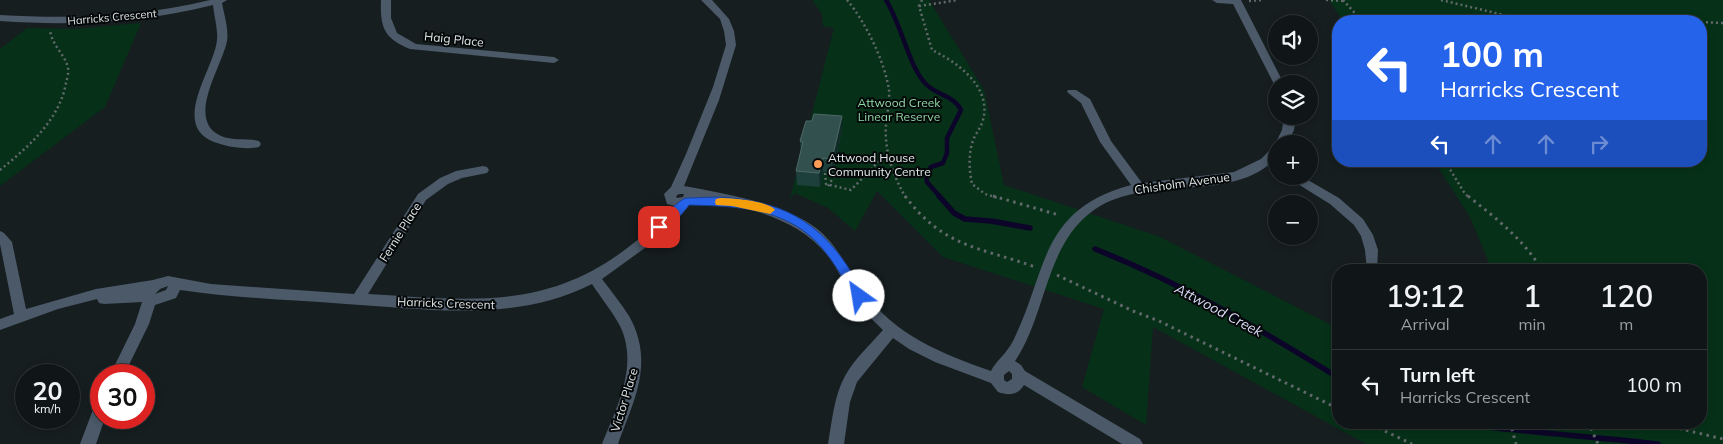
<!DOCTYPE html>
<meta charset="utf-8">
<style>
body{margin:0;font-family:Mulish,sans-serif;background:#1e2325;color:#f1f3f6;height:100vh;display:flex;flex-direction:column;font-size:19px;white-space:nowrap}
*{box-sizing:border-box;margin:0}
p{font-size:16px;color:#9c9fa2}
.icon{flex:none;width:28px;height:28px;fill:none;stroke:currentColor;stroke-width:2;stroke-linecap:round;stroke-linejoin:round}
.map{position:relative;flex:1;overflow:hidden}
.sheet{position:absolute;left:1332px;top:264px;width:375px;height:165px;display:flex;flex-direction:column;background:#101618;border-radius:20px;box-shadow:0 2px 8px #0003,0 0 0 1px #303537}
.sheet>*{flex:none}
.hud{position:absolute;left:1332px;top:15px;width:375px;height:152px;border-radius:20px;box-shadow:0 2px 8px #0003,0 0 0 1px #303537;background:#2563eb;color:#fff;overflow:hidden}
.fabs{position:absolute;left:1268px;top:15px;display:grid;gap:10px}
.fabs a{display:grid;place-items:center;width:50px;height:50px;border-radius:50%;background:#101618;box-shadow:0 2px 8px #0003,0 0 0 1px #303537;font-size:25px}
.speed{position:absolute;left:15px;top:364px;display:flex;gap:10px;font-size:25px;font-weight:700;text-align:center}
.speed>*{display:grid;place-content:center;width:65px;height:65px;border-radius:50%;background:#101618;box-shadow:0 2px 8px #0003,0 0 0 1px #303537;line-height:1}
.speed small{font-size:12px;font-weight:400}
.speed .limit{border:8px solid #d22;background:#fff;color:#111}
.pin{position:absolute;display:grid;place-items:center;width:42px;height:42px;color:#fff;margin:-21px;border-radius:10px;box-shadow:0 2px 8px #0006}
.me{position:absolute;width:55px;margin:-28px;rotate:328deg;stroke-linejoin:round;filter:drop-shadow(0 0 4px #0008)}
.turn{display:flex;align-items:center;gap:18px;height:105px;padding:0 25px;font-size:22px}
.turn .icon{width:65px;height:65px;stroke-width:2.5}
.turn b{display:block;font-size:35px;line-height:42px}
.lanes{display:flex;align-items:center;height:48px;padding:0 25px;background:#0003;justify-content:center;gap:25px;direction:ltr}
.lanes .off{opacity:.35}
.eta{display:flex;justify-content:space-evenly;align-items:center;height:85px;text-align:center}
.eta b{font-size:30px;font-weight:600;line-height:35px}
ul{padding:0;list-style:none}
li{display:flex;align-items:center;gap:15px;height:70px;padding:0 25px;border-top:1px solid #303537}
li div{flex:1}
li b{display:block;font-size:19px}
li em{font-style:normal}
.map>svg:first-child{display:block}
</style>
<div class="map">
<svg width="1723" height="444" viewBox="0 0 1723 444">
<rect width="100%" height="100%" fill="#161e20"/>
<path fill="#063118" d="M812,0H929L984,90L1004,185L1160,237L1339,329V422H1701V270H1492L1470,217L1434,161H1701V21H1343L1329,0H1723V444H1366L1153,327L1146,425L1082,387L1104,309L943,257L877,191L855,231L828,208L795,193L790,199L834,28L823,26L822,14Z
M141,23L105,107L0,186V49L27,28L75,29Z"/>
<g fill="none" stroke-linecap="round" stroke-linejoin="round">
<path stroke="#0c0529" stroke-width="4.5" d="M886,0C901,24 908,63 924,82C934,95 954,95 961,110L947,138V153L943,163L931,167L926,175L927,182L941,198"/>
<path stroke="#0c0529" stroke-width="5.5" d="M939,196L954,213L965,219L991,221L1030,228
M1095,249C1181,283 1260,329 1339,378
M1449,422C1518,432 1588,436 1658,444"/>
<path stroke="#62696b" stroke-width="2.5" stroke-dasharray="2 3" stroke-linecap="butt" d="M847,0C865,21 885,62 889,90C890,101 887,113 886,125C884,150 893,176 906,198
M922,0L919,6L932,50C957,62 992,87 983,120C981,127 977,132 974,138C968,152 969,169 972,184L985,194L998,198
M1326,0L1344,1
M1343,0L1362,21
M1441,0L1525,20L1540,21
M1249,1L1261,0
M919,6L958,0
M1701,22L1723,23
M1445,161L1465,194L1470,198
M0,170C28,147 59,121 66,83C67,79 69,72 68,68C65,54 52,46 50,30
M825,173L826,184L851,190L878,162L889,156
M828,186L835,175V167"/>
<path stroke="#62696b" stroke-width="3" stroke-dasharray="2.5 4.5" stroke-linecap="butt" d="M905,196C944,248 980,247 1035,267
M993,196L1059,215
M1468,196C1497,219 1523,239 1542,270
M1057,275L1133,311L1159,321L1339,409
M1366,422L1412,444
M1510,422L1516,444
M1588,422L1598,444
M1652,422L1723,439"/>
<path fill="#4b5969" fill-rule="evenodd" d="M210,0H227L222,3C224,14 229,30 227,41C222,67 185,120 221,136C233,141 247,138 259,141L261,144L259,147C246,150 229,147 217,143C168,127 214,70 217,40C218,29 214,16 213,5C142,23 72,26 0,21V15C71,19 141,17 210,0Z
M381,0H391V18L397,33L416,44L554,57L559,60L554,63L410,49C384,38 380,28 381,0Z
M701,0H712L729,19L734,31L736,45L719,100L684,186C722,193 785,204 816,228C838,245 848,270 864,292C895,335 942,354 991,371C996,361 1007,353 1013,341C1048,270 1039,210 1131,185L1100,142L1081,103L1067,92L1068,90H1076L1090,99L1111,141L1142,183L1234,172L1261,159L1272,148L1276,147V158C1231,206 1143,171 1090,213C1045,248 1046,316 1015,361L1021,365L1025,371L1140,439L1143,444H1122L1024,385C1018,395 1009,396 998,392L991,383L935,362L909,349L893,338L857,382L850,402L844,444H828C832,421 834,396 845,376C855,358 870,345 883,330C871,319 860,307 850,293C843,282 838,270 831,260C799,216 745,207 695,198L682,214L649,245L602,279C611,291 621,303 629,316C655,362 634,400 618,444H602C617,407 639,365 620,326C612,311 601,298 592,284C516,323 427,309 346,304C290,300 235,298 180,290L176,298L155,305L149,324L124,375H110L135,324L142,302L104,304L99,303L97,299L58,309L0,330V319L14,314L0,244V231L4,233L12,242L26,309L96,289L153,280L168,276L211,284L354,294L418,194L440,178L456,171L483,166L487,167L489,170L487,173L462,178L448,184L426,200L368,294C471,300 549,312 635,242C649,231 664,219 675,206L667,204L664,194L671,187L686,154L713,87L726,45L724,31L720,19ZM679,194H684L683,197L677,198L676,196ZM168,286L166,290L155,294L160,289ZM1009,371L1012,374V379L1007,382L1004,380V375Z
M1212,0H1241L1284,84H1276V87L1274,84L1233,4L1217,3Z
M1284,116H1296L1294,130L1287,144H1276V146L1275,144L1282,130Z
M1285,176H1301L1339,198L1363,219L1373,235L1378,250L1377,270H1367L1365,250L1361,236L1354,225L1330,204Z
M101,401V418H105L96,444H80L94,407L96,403Z"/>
</g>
<path fill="#1d403c" d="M842,116V130L833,173L823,172L820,187L797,185L796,171L801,152L800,141Z"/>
<path fill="#112b29" d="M842,116V130L833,173L832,159Z
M823,158V172L820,187L819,173Z"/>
<path fill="#32514e" stroke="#4d6966" d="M814,114L842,116L832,159L823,158L819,173L796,171L803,142L800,141L806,121H812Z"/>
<path fill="#2563eb" stroke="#184099" d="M686,198C701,198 717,196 732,198C801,205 834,237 865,296L864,299H855C842,277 830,253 810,236C776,207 731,206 689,205C682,214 667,233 655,230L653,227L655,224C661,219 680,199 686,198Z"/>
<path fill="#f59e0b" d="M720,198C732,198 769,201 775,210L770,214L732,206L716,205L715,202L716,199Z"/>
<circle fill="#fd9c56" stroke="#050808" stroke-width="2" cx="818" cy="164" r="5"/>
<g text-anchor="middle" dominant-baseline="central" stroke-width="4" stroke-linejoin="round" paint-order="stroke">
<g font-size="11" fill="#e1e6e8" stroke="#050808">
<text transform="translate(112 17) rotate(-5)">Harricks Crescent</text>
</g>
<g font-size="12" fill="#e1e6e8" stroke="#050808">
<text transform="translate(454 39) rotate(6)">Haig Place</text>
<text transform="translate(1182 183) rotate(-8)">Chisholm Avenue</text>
<text transform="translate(400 232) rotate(-58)">Fernie Place</text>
<text transform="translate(446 303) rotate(2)">Harricks Crescent</text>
<text transform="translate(624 400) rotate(-73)">Victor Place</text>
</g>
<g font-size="12" fill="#8fd7a5" stroke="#050808">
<text x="899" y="102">Attwood Creek<tspan x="899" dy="14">Linear Reserve</tspan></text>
</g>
<g font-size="12" fill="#e1e6e8" stroke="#050808" text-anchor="start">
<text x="828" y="157">Attwood House<tspan x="828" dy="14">Community Centre</tspan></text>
</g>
<g font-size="14" font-style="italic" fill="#d9daf7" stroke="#050808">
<text transform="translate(1219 310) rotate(28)">Attwood Creek</text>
</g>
</g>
</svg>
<div class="fabs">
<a><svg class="icon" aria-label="sound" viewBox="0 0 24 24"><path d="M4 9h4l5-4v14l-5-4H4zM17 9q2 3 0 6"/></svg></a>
<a><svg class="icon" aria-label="layers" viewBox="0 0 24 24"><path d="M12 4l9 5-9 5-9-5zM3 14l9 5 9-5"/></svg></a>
<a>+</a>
<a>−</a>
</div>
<div class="speed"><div>20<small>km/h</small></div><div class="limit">30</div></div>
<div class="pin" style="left:659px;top:227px;background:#d93025"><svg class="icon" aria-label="arrive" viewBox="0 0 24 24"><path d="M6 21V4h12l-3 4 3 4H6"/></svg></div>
<svg class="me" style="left:859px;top:296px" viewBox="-20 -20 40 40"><circle r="19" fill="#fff"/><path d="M0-13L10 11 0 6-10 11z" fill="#2563eb"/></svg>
<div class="hud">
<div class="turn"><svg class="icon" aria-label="left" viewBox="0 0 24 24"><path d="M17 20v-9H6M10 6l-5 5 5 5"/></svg><div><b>100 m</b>Harricks Crescent</div></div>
<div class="lanes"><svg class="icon" aria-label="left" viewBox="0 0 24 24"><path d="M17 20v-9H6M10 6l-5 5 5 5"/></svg><svg class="icon off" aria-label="ahead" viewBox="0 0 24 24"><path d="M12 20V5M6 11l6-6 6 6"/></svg><svg class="icon off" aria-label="ahead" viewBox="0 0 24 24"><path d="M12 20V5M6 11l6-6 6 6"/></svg><svg class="icon off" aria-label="right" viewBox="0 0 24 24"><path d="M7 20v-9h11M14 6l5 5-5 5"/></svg></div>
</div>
<section class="sheet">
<div class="eta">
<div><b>19:12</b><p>Arrival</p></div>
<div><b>1</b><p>min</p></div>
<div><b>120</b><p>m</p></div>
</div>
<ul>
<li><svg class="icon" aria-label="left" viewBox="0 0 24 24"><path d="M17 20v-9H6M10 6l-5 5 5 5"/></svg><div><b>Turn left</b><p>Harricks Crescent</p></div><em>100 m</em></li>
</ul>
</section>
</div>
